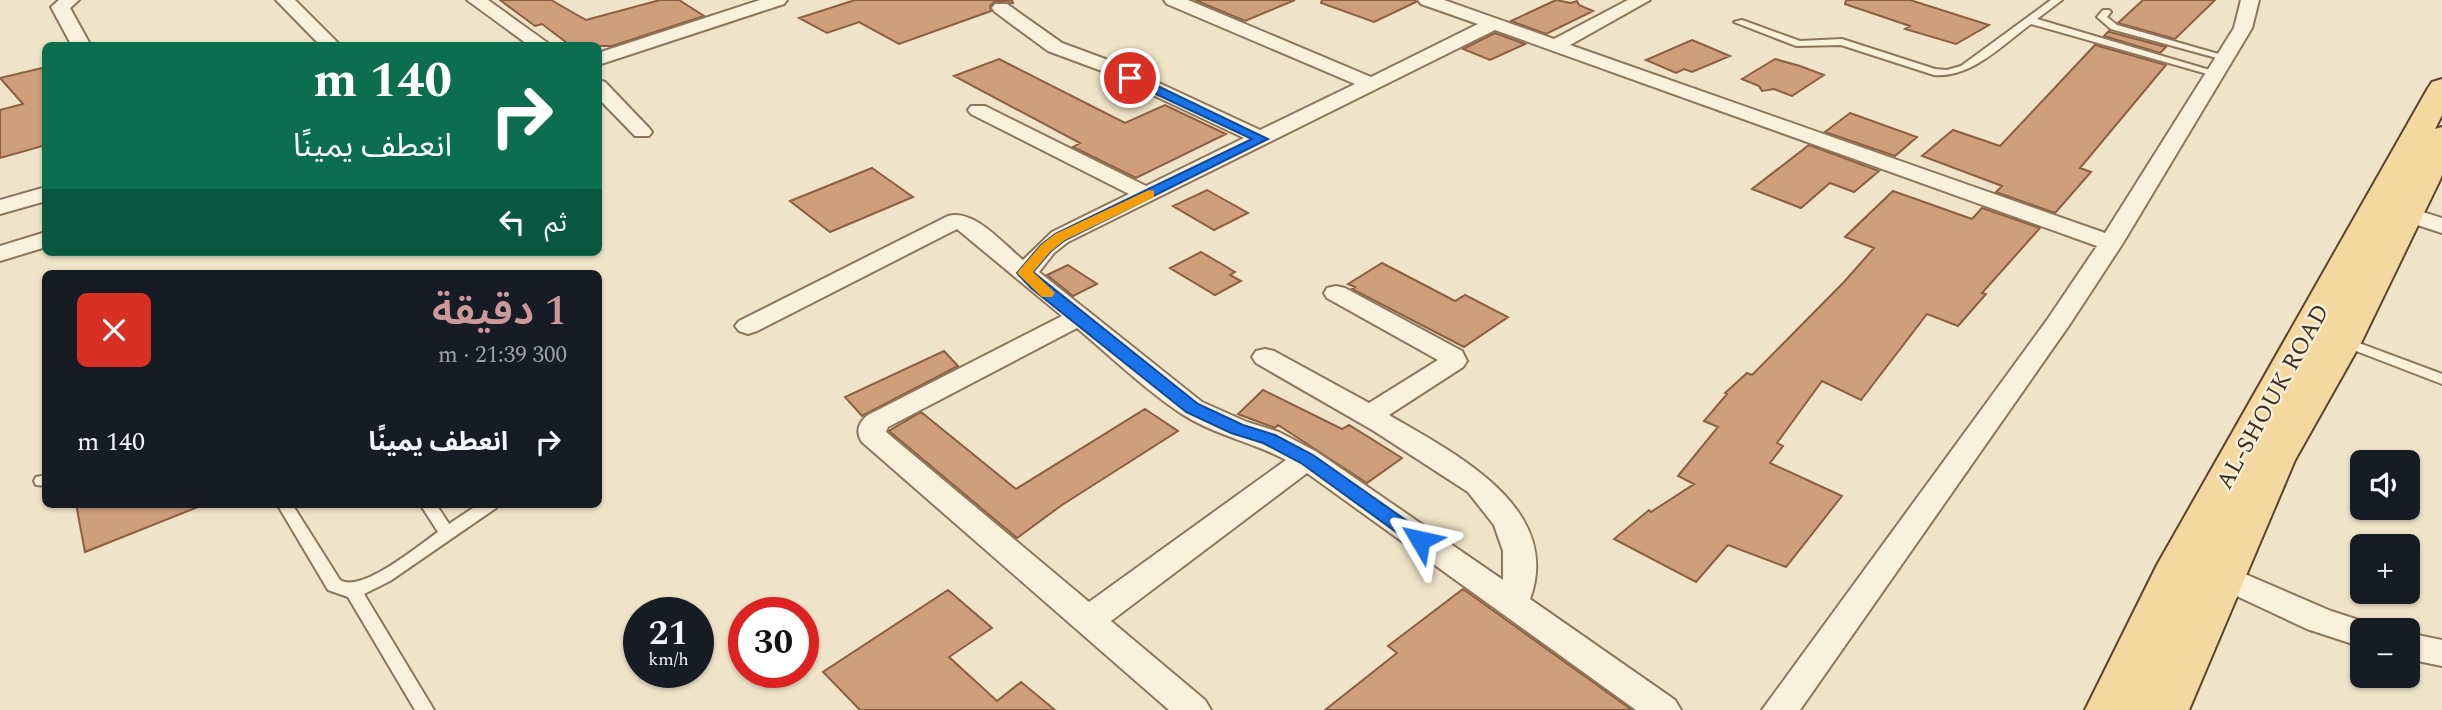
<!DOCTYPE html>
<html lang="ar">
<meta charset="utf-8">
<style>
body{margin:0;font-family:Spectral,"Noto Sans Arabic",serif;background:#20242c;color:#f1f3f6;direction:rtl;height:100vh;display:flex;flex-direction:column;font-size:26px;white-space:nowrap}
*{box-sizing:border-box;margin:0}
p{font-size:23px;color:#9ea1a6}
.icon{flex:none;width:38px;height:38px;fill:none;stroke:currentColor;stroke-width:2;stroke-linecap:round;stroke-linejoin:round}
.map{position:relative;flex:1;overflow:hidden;direction:ltr}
.sheet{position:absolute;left:42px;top:270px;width:560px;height:238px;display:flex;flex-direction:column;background:#171b24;border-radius:10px;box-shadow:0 2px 5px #0004;direction:rtl}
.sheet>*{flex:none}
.guide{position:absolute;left:42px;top:42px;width:560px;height:214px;border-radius:10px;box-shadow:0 2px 5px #0004;direction:rtl;background:#0b6e4f;color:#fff;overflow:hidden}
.fabs{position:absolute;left:2350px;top:450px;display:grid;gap:14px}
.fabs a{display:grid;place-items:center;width:70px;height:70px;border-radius:10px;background:#171b24;box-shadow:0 2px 5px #0004;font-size:35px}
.speed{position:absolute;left:623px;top:597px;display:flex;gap:14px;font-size:35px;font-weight:700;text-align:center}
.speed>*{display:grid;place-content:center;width:91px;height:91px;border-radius:50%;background:#171b24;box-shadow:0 2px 5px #0004;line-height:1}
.speed small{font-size:18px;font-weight:400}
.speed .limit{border:10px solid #d22;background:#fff;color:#111}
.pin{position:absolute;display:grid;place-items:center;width:60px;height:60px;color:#fff;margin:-30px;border:4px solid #fff;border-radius:50%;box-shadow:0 2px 7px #0007}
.me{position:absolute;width:77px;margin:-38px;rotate:306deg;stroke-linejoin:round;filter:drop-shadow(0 0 5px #0008)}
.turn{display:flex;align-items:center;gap:24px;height:147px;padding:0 35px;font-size:32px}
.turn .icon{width:91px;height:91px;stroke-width:2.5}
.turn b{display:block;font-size:49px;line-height:60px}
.then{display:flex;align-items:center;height:66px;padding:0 35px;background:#0003;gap:14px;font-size:26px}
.round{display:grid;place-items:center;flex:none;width:74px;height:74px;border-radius:10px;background:#20242c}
.headline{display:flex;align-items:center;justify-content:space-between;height:119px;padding:0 35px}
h1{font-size:42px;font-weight:600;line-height:52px;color:#cc999b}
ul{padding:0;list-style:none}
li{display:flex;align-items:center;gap:21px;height:105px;padding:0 35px}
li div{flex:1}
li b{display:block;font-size:26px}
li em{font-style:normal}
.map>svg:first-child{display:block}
</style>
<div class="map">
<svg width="2442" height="710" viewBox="0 0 2442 710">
<rect width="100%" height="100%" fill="#f0e4c8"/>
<path fill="#cf9f7d" stroke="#8d5f41" stroke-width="2" d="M500,0H551L586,20L660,0H679L704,16L612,46H571L542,24L535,26Z
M855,0H1012L1013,3L995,1L990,6L991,11L899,44L859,22L827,33L799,18Z
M1195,0H1295L1245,21Z
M1322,0H1415L1416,2L1374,22L1321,3Z
M1556,0L1571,3L1577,1L1579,5L1593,11L1546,34L1511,21Z
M1846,0H1910L1989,25L1956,44L1905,29L1910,26L1845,4Z
M2143,0H2215L2175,39L2118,23Z
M2109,31L2110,32L2166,47L2160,53L2104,36Z
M1495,33L1525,44L1490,60L1463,49Z
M1692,40L1730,56L1692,72L1684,69L1676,73L1646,60Z
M2095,45L2166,65L2080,168L2091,172L2055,213L1996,192L2002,186L1922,156L1953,130L2000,146Z
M999,59L1125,123L1165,105L1226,134L1136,178L1073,147L1080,143L954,76Z
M1775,59L1800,66L1824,75L1792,96L1774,89L1762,91L1759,86L1742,79Z
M46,67V145L0,158V110L23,104L0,78Z
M1850,113L1917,137L1895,156L1825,132Z
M1809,145L1879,171L1854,192L1830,183L1801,208L1752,189Z
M872,168L913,197L830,232L790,201Z
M1207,190L1248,213L1214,230L1173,206Z
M1893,191L1972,219L1982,208L2040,228L1982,293L1986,294L1958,326L1927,314L1861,400L1822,381L1777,443L1783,446L1770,463L1842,496L1786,567L1728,545L1696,582L1614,539L1649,510L1651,512L1694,484L1678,476L1718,427L1704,421L1727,394L1725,393L1747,373L1752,375L1844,282L1874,248L1845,237Z
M1201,252L1235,272L1230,275L1241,281L1215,295L1170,268Z
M1382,263L1455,301L1465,295L1508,317L1464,347L1352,289L1355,287L1348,284Z
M1068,265L1097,284L1073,296L1047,275Z
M944,351L958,366L862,416L845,397Z
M1263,390L1342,429L1349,425L1402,458L1367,483L1278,425L1275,428L1238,414Z
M1145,409L1178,431L1062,505L1017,538L889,431L921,412L1016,489Z
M76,504H203V505L85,552Z
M1463,589L1632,710H1325L1397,653L1388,646Z
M948,590L992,628L949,657L997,701L1021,682L1055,710H860L823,672Z"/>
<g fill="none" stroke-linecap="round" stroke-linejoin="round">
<defs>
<path id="lane" d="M2051,0H2062L2037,19L2220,73L2211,75L2031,24C2002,45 1972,78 1934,75L1841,45L1796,46L1734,22L1742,20L1800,41L1842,39L1935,69L1947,70L1961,66Z
M2103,10H2109L2111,12L2107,17L2117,25L2229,57L2224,60L2111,29L2097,17Z
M2343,337L2442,374V384L2338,344L2336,341Z
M46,475V486L36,485L34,481L36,477Z
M277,504H292L340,580C361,594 419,545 438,532L420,504H436L449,524L479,504H498L496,508L390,581L364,594L434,710H415L348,597L328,590Z"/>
<path id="street" d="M59,0H79L70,8L91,46H72L51,7Z
M276,0H295L341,46H321Z
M467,0H488L552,46H530Z
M760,0H787L784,4L598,65V53Z
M1164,0H1188L1371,77L1478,24L1421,4L1418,0H1444L1554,39L1628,0H1650L1570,45L2105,233L2234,28L2241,0H2259L2252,28L2123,243L2070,324L1800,710H1762L2047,320L2097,246L1495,30L1068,242L1054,253L1039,272L1202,402L1247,422L1279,432L1317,452L1503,580V551L1494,525L1468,492L1374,431L1256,363L1252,357L1256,351L1265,349L1274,351L1369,403L1438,360L1327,298L1324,293L1327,288L1336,286L1345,288L1462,351L1467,361L1463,367L1389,415C1452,452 1564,507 1530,599L1675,700L1681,710H1636L1307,473L1111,621L1205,700L1211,710H1169L862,442C855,431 859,422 868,415L1062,316L957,229L757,331L748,334L739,331L735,326L739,321L948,216C975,209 1003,244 1023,260L1052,232L1129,194L971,114L968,110L971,106H985L1146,186L1244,138L1102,71L1048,51L995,12L992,8L995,4H1007L1062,43L1116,63L1260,130L1355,84L1167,4ZM1077,328C1109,355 1148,392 1182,414C1214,435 1253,442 1286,460L1089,602L886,432L888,427Z
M598,80L605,82L649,128L652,132L649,136H635L598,98Z
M46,187V201L0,214V200Z
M2407,207L2442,218V233L2399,219L2396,214L2399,209Z
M46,232V247L0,261V246Z
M2224,565L2331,611L2374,625L2376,630H2362V647L2307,629L2213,585L2208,577L2213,569Z
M2408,633L2442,640V666L2408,659Z"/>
<path id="primary" d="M2442,79V115L2435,129L2442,127V175L2439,182L2362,341L2295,460L2189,710H2137L2210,552L2137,710H2085L2157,565L2428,88L2432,82Z"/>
</defs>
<use href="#lane" stroke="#8d765c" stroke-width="4"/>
<use href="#street" stroke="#8d765c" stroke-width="4"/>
<use href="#primary" stroke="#5b4430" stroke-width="4"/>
<use href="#lane" fill="#faf1dc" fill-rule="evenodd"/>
<use href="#street" fill="#faf1dc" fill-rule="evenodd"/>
<use href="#primary" fill="#f3d9a0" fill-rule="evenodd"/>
</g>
<path fill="#1a73e8" stroke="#114b97" stroke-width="2" d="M1126,75H1135L1268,139L1065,240L1051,251L1033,272L1198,404L1243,425L1275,435L1313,455L1427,535L1430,540L1427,545H1414L1301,463L1263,443L1231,433L1186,412L1031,288L1017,273L1041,245L1055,234L1252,139L1126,80Z"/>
<path fill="#f59e0b" d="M1149,190L1154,191V197L1065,240L1051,251L1033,272L1052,290L1055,293L1052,297H1042L1017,273L1041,245L1055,234Z"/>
<g text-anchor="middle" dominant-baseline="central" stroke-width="5" stroke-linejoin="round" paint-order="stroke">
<g font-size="24" fill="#3d2e20" stroke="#f7eed8">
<text transform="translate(2273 397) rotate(-61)">AL-SHOUK ROAD</text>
</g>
</g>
</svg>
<div class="fabs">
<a><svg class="icon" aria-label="sound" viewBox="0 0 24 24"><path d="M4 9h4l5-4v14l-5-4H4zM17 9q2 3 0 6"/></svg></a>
<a>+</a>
<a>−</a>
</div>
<div class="speed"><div>21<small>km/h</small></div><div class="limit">30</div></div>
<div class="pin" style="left:1130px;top:78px;background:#d93025"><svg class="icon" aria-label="arrive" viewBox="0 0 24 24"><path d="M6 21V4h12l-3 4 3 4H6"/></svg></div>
<svg class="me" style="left:1420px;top:540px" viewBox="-20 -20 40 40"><path d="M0-17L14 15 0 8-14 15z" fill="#1a73e8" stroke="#fff" stroke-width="4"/></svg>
<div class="guide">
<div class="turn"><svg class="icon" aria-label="right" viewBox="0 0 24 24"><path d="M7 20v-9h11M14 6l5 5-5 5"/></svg><div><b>140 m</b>انعطف يمينًا</div></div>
<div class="then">ثم<svg class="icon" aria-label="left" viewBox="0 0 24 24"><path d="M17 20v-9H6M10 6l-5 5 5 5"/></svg></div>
</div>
<section class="sheet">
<div class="headline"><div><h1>1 دقيقة</h1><p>300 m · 21:39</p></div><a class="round" style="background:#d93025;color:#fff"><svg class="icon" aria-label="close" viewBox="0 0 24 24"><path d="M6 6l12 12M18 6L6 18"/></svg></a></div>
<ul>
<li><svg class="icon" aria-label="right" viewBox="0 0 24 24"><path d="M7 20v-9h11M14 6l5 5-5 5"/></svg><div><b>انعطف يمينًا</b></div><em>140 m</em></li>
</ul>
</section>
</div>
